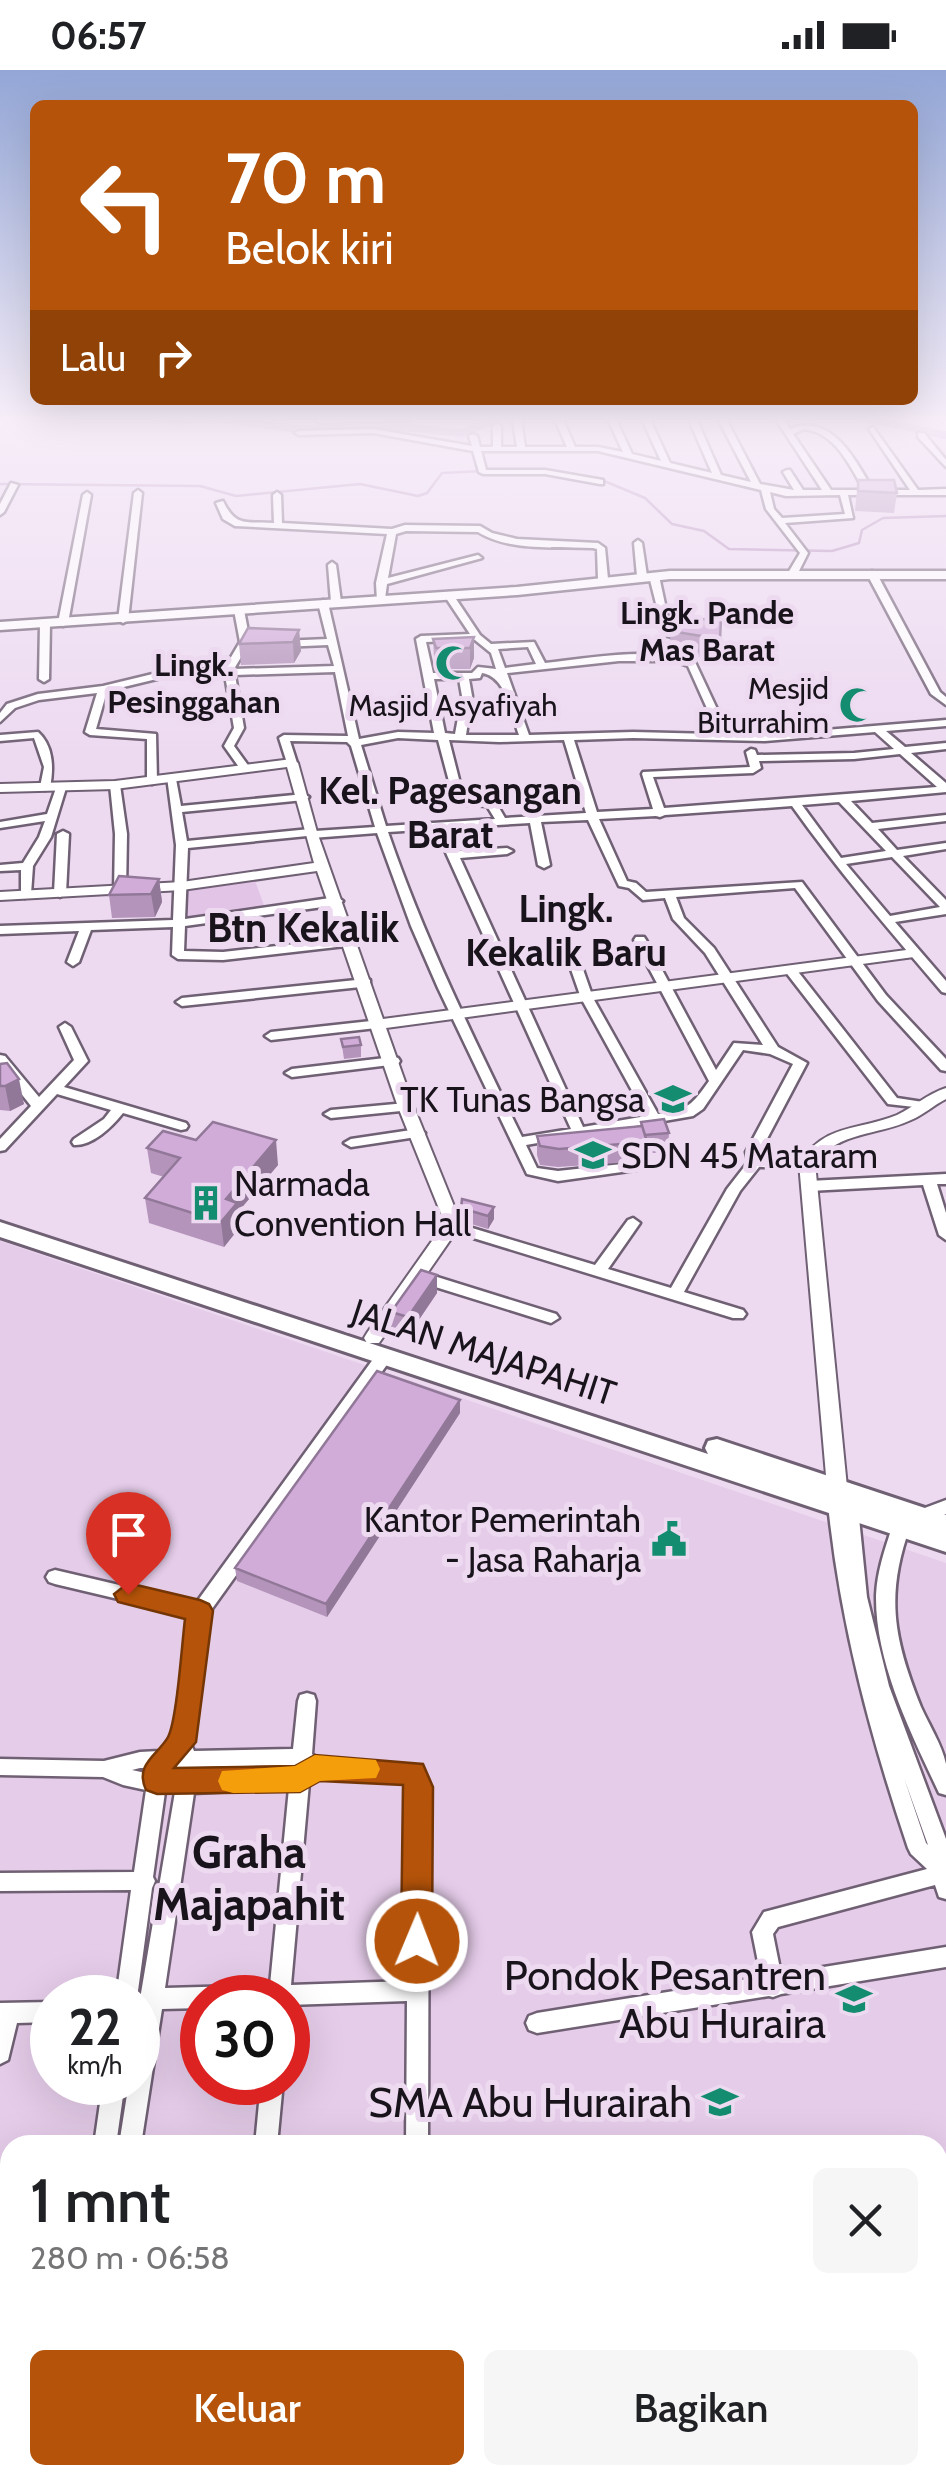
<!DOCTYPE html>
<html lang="id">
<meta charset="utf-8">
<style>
body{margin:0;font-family:Cabin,sans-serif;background:#f6f6f6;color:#202124;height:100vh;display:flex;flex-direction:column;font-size:38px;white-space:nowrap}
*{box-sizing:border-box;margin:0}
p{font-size:32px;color:#757577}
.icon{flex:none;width:55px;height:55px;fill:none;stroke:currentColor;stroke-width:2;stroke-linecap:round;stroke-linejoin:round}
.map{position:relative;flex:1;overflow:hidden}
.sheet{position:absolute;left:0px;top:2065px;width:948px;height:350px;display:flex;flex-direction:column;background:#fff;border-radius:30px 30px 0 0;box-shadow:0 10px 40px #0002}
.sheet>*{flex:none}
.top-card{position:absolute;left:30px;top:30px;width:888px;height:305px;border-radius:15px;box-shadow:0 10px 40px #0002;background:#b45309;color:#fff;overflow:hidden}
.speed{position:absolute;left:30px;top:1905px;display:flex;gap:20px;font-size:50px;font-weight:700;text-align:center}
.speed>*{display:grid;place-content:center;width:130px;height:130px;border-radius:50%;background:#fff;box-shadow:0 10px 40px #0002;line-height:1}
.speed small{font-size:25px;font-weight:400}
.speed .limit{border:15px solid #d22;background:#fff;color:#111}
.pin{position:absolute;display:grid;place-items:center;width:85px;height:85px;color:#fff;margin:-102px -42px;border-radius:50% 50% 50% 0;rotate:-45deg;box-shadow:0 0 10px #0007}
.pin .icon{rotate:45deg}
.me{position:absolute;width:110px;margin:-55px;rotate:1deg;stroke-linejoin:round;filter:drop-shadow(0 0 8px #0008)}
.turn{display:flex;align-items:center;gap:35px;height:210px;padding:0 30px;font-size:45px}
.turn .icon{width:130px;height:130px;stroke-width:2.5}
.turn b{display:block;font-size:70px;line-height:85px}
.then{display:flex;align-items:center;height:95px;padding:0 30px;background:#0003;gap:20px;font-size:38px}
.round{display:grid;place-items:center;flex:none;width:105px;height:105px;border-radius:15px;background:#f6f6f6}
.head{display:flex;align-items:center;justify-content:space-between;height:170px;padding:0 30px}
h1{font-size:60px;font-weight:600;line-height:75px}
.cta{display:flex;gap:20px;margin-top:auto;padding:20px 30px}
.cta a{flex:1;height:115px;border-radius:15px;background:#b45309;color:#fff;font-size:40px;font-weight:600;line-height:115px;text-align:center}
.cta a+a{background:#f6f6f6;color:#202124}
.status{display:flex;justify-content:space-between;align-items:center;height:70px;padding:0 50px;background:#fff;direction:ltr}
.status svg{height:28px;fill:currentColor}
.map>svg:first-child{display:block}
</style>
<div class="status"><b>06:57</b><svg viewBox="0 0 49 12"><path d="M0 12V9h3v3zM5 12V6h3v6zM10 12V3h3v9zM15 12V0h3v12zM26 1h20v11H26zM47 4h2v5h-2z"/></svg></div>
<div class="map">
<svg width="946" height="2415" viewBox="0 0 946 2415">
<rect width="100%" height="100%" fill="#eddaf1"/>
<path fill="#e5cce9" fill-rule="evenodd" d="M0,1171L946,1493V2103L938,2104V2075H10V2251L0,2249ZM52,1928H138V2012H52ZM202,1928H288V2012H202Z
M946,2152V2415H55L78,2405H938V2154Z"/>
<path fill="#e2c4e7" d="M254,808L265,838L185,850L184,819Z"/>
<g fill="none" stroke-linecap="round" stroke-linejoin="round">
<path stroke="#b590bc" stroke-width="2.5" d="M501,400H537
M551,401L597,408L645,428L672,454L704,461L729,479L832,481L859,473L862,460L883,448L946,446
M0,414L200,416L236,426L360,414L418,426L427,423L442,403L482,401"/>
<path fill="#b590bc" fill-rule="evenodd" d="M0,345H57L0,350Z
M127,345H225L298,355L402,353L461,359L501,345H520L462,367L402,361L298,363L216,352L171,355Z
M833,345H862L946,361V369Z
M946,2093V2131L938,2132V2094Z
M0,2251L10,2254V2294L0,2291Z"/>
<defs>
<path id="minor" d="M243,345L268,347L280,345L269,352Z
M315,345H323V349L408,346L412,348L408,350L320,353L316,351Z
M553,345H561L575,377H598L623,382L606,345H614L632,384L661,391L640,345H648L670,393L712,403L689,350L696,348L721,405L751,412L716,345H724L760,414L794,420L783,402L787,400H790L803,420H822L773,345H781L790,359C832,342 855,390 873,420H910L869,359L873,357L918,420L946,419V425H848L853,448L785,453L808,483L798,503L793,506L788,503L800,483L766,439L761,420L598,381H481L486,400H545L603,410V414H600L545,404H483L479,402L473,381L373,363L299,365L295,363L299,361L373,359L472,376L469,366L473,364L477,366L480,377H493V356L497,354L501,356V377H517L513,350L517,348L521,350L525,377H567ZM804,359C835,362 850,396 864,420H831L793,364ZM770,422L786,426L840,425L845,444L782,448L774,439Z
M918,363H924L946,390V397L918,367Z
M11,413L18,415L4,442L0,445V434Z
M138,420L142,423L128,550L123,553L118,550L134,423Z
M87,422L91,425L68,553L63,556L58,553L83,425Z
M277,422L281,425L282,453L392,459L405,455L480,456L492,463L517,469L598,473L605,478L608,509L603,512L598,509L597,479L593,478C557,476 510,482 478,462L406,461L396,464L388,508L478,485L482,488L387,514L385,529L377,531L376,513L387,464L235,456L223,449L216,433L223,431C236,458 247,451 274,453L273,425Z
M638,470L642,473L647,506L642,509L637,506L634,473Z
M332,492L336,495L341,532L336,535L331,532L328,495Z
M872,501L877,504L940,622L946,627V635L931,624L867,504Z
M654,503L659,506L672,567L664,565L649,506Z
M449,522L452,523L480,565L491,574L534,572L545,593C593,588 649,576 695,592L724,654L723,664L765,665L946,650V656L886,661L905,677L946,673V679L911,683L946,713V722L851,731L872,753L946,745V751L878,759L897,780L946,773V779L903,786L946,830V844L895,852L946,911V923L942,922C890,861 839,802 792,736L665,745L660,747L656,746L599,749L627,811L636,813L646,822L802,812L886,925L946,989V1001L941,1000L878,931L795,818L676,827L684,848L714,878L778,977L807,993L760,1082L761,1089H807L814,1093L807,1097H759L740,1121L684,1222L743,1240L746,1244L743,1248H733L444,1159L442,1156L449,1151L595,1195L628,1150L633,1148L640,1153L608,1199L671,1218L727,1119L748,1092L746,1082L793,994L770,984L743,980L703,1039L693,1046L526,1075L537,1098L558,1101L631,1093L638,1097L636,1100L558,1111L527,1104L438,918L411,856L377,763L312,768L307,766L188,778L185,849L337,827L343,831L337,835L185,856L184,881L223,882L350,868L354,869V875L223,890L178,889L172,885L173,857L91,860L79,892L73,896L67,892L79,861L0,864V856L173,850L176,775L167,707L176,709L181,736L304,724L309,727L304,730L182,742L187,771L310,759L315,761L375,757L351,676L347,672L290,671L297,693L292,696L287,693L279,668L284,665L348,666L335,602L235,605L244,658L234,676L250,698L245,701L241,700L224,676L234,658L225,605L165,607L107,621L96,659L156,664L157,711L152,714L147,711V669L90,665L85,662L97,623L39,630L15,638L0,652V643L7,634L38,624L103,616L165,601L224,599L240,572L234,540L239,537L244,540L250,572L234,599L334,596L328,575L281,577L276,574L281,571L327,569L318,533L323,530L328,533L359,669L398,662L434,663L416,569L421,566L470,564L444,525ZM475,570L491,583L496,599L478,597L472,603H433L426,572ZM528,577L536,594L505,598L498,579ZM619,591H674L688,596L714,654L713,664L633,662L529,665L507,603ZM482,603C507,607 511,644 519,665H466L472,626L469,609L480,608ZM434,609H459L462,626L455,664L445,663ZM875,662L894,679L854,683L757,685L755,680L751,679L746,682L750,697L643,702L642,704L653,739L597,742L574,670L633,668L765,671ZM398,668L438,670L455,734L487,736L495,749L386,756L361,675ZM449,670L499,672L564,670L586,743L505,748L495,731L464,729ZM900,684L937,717L664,738L653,707L753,703L761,698L759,691L854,689ZM839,732L886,781L841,788L802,735ZM588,750L619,816L629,818L643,830L665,828L673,849L705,883L763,975L734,973L716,1000L646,870L644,867H636L634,870L709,1011C691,1036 689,1039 658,1044L593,928L578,885L576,882H568L566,885L581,928L646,1046L583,1057L460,788L507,784L513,781L507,778L457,781L447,758L530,753L538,795L544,798L550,795L541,752ZM436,759L447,785L571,1059L522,1067C473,967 424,867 388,762ZM892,787L940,837L890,846L846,794Z
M45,551L50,554L49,609L44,612L39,609L40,554Z
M38,662C53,675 54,698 50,717L45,720L40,717L44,697L34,668L0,671V665Z
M115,712L120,715L127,764L126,822L120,826L114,822L115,764L110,715Z
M61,715L66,718L51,767L33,796L31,824L25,828L21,826V800L0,801V795L23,793L39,767L45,751L0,758V752L47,744L56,718Z
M63,761L69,764L66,823L60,827L54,823L57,764Z
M792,898L796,899L897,1028L923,1032L925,1035L923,1038L888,1034L788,905L786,902Z
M366,909L370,910V916L182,936L176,932L182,928Z
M380,950L385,951L386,954L385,957L271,970L265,966L271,962Z
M65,953L71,957L88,991L64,1017L186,1053L188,1056L186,1059L181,1060L123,1043C112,1057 92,1076 74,1075L72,1072L74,1069L104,1049L111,1040L57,1024L5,1080L0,1081V1069L31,1036L0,997V985L5,986L39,1027L74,990L59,957Z
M393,987L398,988L400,991L398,994L292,1007L285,1003L292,999Z
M406,1033L413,1037L411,1040L331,1048L324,1044L331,1040Z
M418,1059L425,1063L423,1066L351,1077L344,1073L351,1069Z
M946,1104V1114H937L946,1143V1170L939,1165L923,1115L809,1121L802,1116L809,1111Z
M418,1201L556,1244L559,1248L551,1253L413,1210L411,1206L413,1202Z
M385,1279L391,1281L393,1285L391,1289L209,1543L190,1672L194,1681L293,1679L298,1631L300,1625L307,1623L314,1625L316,1631L312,1684L319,1690L413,1695L420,1697L429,1717L428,2075H406L407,1931L288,1935V1928H202V1938L162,1939L141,2075H119L129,2012H138V1957L140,1929L175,1722H165L153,1807L155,1811L152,1818L137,1928H116L131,1820L0,1821V1803L134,1802L146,1720L123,1715L103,1707L0,1705V1689L104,1691L140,1682L159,1681L167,1677L175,1681L172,1672L190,1546L55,1514L49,1512L46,1507L49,1502L55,1500L196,1533L379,1281ZM291,1695V1701L196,1706L197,1697ZM140,1698H152L150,1704L132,1700ZM172,1698H178L177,1705H169ZM315,1706L407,1711L409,1717L407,1911L291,1915L309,1713ZM289,1718L270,1915L165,1918L194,1723Z
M836,1427L842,1429L844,1433L850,1431L856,1433L858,1438L867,1527L889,1616L946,1769V1829L939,1827L935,1815L778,1857L773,1864L781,1904L946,1877V1897L781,1924L773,1927L769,1926L537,1963L529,1960L526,1953L529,1946L537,1943L761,1907L752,1862L764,1842L927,1799L911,1784L908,1778C870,1665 840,1553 828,1434L830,1429ZM904,1708L928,1775L926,1773Z
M946,1430V1444L920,1454L914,1452L911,1447L914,1442Z
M901,1450L907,1452L910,1457C885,1526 894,1570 921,1637C929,1655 942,1675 946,1694C946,1704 946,1716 946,1725L939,1723C911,1663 875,1593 876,1525C877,1501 885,1479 892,1457L895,1452Z
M52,1932V1952L17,1953L8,1990L0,1994V1933Z
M103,2012H125L116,2075H94Z
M261,2012H283L277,2075H255Z
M0,2195L10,2199V2223L0,2219Z"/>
<path id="tertiary" d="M292,689L298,693L317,762L383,949L914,879L921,883L914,887L386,958L414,1037L458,1146L453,1166L379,1273H367L364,1268L367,1263L439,1161L442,1146L398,1037L317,801L182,820L0,830V822L182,812L314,793L287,697L115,719L0,722V714L115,711Z
M946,1018V1029C934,1035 923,1045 911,1050C877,1066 839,1061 815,1093L847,1417L844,1422H830L827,1417L799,1093C826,1053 857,1061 897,1045C914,1037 927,1024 946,1018Z"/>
<path id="secondary" d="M670,501H946V509H670L517,525L0,560V552L517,517Z"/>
<path id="primary" d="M0,1152L708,1384L705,1378L708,1371L717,1369L946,1445V1482L0,1167Z"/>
</defs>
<use href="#minor" stroke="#706074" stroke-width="5"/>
<use href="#tertiary" stroke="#706074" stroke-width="4"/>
<use href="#secondary" stroke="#706074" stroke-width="5"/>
<use href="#primary" stroke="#706074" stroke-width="6"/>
<use href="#minor" fill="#fff" fill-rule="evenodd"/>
<use href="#tertiary" fill="#fff" fill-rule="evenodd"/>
<use href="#secondary" fill="#fff" fill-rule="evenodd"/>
<use href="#primary" fill="#fff" fill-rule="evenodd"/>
</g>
<path fill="#b494bb" d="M858,410L897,423L894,443L855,441Z
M672,550H721L718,590L669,582Z
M299,560L301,581L294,593L241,595L239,574Z
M474,567V588L470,599H436L434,590L433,569Z
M159,809L162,832L155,847L112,848L109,825Z
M341,969L361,975V987L344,989Z
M0,994L24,1034L10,1041L0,1040Z
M641,1052L669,1063L668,1081L646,1084V1091L558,1097L540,1095L537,1085V1066L640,1056Z
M147,1078L278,1095L238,1142L240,1157L224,1177L149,1153L145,1128L164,1107L151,1103Z
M462,1129L494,1149L488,1159L461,1151Z
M437,1205V1223L408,1266L392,1261L391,1242Z
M460,1343L327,1547L237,1511L235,1498Z"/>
<path fill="#927898" d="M299,560L301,581L294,593L293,572Z
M474,567V588L470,599V578Z
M159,809L162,832L155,847L151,824Z
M19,1009L24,1034L10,1041L5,1016Z
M276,1070L278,1095L238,1142L240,1157L224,1177L221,1152L226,1129Z
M494,1137V1149L488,1159V1146Z
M437,1205V1223L408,1266V1247Z
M460,1330V1343L327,1547L326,1534Z"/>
<path fill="#d1acd9" stroke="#927898" stroke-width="2.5" d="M858,410H894L897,423L858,421Z
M677,548L721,550L720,569L670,561L672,550Z
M248,558L299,560L293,572L239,574Z
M474,567L470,578H436L433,569Z
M119,806L159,809L151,824L109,825Z
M359,967L361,975L343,977L341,969Z
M7,993L19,1009L5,1016H0V994Z
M664,1049L669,1063L645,1065L641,1052Z
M213,1052L276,1070L226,1129L237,1133L221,1152L145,1128L180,1088L147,1078L163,1061L196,1070Z
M642,1056L647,1072L559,1079L540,1076L537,1066Z
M462,1129L494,1137L488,1146L461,1138Z
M421,1200L437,1205L408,1247L391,1242Z
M377,1301L460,1330L326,1534L235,1498Z"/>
<linearGradient id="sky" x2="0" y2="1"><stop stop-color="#93a6d6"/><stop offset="0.51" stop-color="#f7eef9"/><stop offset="1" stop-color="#f7eef9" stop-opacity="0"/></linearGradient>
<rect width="946" height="683" fill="url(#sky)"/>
<path fill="#b45309" stroke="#753606" stroke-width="2.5" d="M128,1513L200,1530L209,1534L213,1541L196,1672L174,1698L295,1696L315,1685L423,1694L433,1717L432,1871L428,1881L417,1885L406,1881L401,1871L403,1715L320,1711L300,1722L157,1724L146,1720C134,1694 158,1685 168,1667C177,1650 182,1572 185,1549L118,1532L114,1524Z"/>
<path fill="#f59e0b" d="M315,1685L376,1690L380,1699L376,1708L320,1711L300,1722L233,1723L222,1720L218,1711L222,1701L295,1696Z"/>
<defs>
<symbol id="mosque-bare" viewBox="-9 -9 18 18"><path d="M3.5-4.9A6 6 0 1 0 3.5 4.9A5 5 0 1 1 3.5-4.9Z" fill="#148c6f" stroke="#eddaf1" stroke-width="2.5" paint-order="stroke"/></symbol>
<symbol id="school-bare" viewBox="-9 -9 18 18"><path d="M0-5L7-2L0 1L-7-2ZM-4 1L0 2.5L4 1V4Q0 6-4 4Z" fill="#148c6f" stroke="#eddaf1" stroke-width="2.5" paint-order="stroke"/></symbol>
<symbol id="building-bare" viewBox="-9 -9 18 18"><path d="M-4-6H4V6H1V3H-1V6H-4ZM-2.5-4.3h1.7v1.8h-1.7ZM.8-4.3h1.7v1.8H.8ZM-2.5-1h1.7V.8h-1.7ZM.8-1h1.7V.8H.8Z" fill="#148c6f" stroke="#eddaf1" stroke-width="2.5" paint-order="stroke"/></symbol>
<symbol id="civic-bare" viewBox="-9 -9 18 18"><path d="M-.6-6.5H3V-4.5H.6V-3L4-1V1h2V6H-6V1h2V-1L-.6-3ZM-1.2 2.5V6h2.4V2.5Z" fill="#148c6f" stroke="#eddaf1" stroke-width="2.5" paint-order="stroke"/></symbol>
</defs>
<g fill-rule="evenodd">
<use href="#mosque-bare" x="428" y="568" width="50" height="50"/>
<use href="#mosque-bare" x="832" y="610" width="50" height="50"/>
<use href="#school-bare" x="648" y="1004" width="50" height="50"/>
<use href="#school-bare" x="568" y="1060" width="50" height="50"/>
<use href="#building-bare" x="181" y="1108" width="50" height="50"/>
<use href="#civic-bare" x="644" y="1444" width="50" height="50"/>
<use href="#school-bare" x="829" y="1904" width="50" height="50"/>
<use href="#school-bare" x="695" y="2007" width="50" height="50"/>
</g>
<g text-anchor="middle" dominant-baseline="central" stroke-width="10" stroke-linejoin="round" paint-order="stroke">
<g font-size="30" fill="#19131b" stroke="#eddaf1" text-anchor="end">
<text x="829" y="618">Mesjid<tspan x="829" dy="34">Biturrahim</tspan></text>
<text x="453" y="635" text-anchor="middle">Masjid Asyafiyah</text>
</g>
<g font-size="32" font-weight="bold" fill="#19131b" stroke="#eddaf1">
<text x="707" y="542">Lingk. Pande<tspan x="707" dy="37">Mas Barat</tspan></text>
<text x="194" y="594">Lingk.<tspan x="194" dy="37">Pesinggahan</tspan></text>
</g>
<g font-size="35" fill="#19131b" stroke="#eddaf1" text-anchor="end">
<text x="645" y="1029">TK Tunas Bangsa</text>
<text x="621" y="1085" text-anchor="start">SDN 45 Mataram</text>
<text x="234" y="1113" text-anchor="start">Narmada<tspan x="234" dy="40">Convention Hall</tspan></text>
<text x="641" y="1449">Kantor Pemerintah<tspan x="641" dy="40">- Jasa Raharja</tspan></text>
</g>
<g font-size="35" fill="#19131b" stroke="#eddaf1">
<text transform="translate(484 1282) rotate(18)">JALAN MAJAPAHIT</text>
</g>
<g font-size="38" font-weight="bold" fill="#19131b" stroke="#eddaf1">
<text x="450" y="720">Kel. Pagesangan<tspan x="450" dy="44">Barat</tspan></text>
</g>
<g font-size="38" font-weight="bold" fill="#19131b" stroke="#eddaf1">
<text x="566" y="838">Lingk.<tspan x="566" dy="44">Kekalik Baru</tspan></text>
</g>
<g font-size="40" font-weight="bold" fill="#19131b" stroke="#eddaf1">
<text x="303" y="857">Btn Kekalik</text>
</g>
<g font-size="42" fill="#19131b" stroke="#eddaf1" text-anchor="end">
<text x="826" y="1905">Pondok Pesantren<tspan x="826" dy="48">Abu Huraira</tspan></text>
<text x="692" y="2032">SMA Abu Hurairah</text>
</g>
<g font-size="45" font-weight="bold" fill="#19131b" stroke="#eddaf1">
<text x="249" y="1782">Graha<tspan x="249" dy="52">Majapahit</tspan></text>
</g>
</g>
</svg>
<div class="speed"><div>22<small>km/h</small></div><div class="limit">30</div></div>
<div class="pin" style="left:128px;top:1524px;background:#d93025"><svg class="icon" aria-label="arrive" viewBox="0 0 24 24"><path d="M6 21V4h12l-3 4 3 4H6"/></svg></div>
<svg class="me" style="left:417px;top:1871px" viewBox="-20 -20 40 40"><circle r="17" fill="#b45309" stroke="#fff" stroke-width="3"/><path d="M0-11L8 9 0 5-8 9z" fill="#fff"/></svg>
<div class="top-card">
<div class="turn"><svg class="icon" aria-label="left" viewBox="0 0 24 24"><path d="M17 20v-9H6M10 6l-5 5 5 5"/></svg><div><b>70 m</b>Belok kiri</div></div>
<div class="then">Lalu<svg class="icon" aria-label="right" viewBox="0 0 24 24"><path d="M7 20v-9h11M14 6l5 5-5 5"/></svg></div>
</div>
<section class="sheet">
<div class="head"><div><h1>1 mnt</h1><p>280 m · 06:58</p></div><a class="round"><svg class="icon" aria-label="close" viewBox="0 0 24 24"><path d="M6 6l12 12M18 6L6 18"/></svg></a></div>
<div class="cta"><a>Keluar</a><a>Bagikan</a></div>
</section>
</div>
